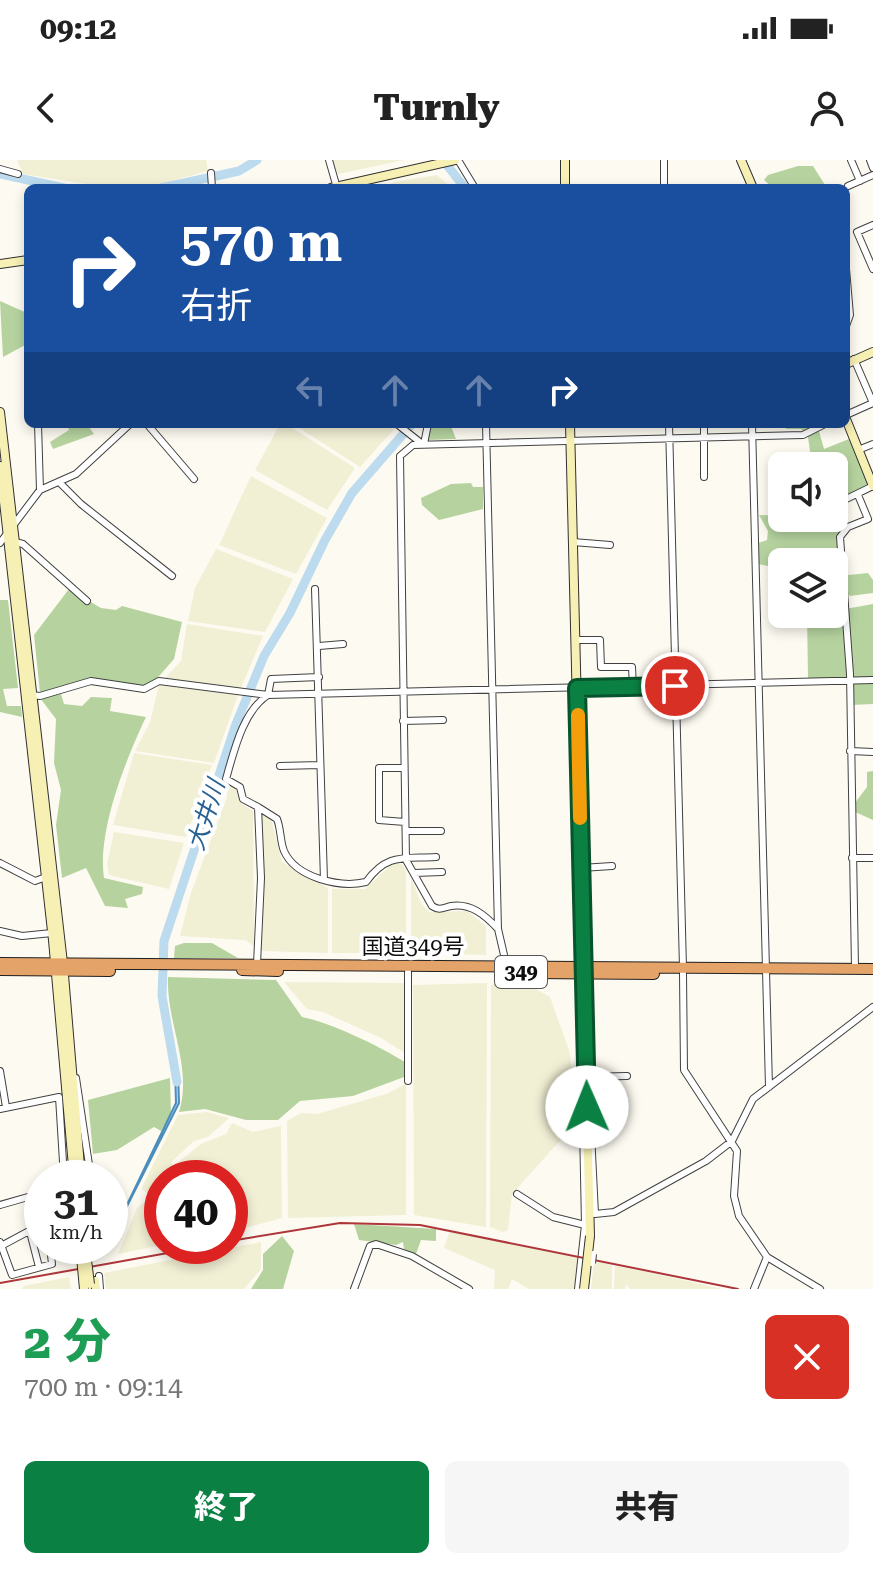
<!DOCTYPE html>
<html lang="ja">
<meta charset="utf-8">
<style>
body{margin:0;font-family:"Roboto Serif","Noto Sans JP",serif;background:#f6f6f6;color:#222;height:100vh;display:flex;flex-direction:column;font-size:30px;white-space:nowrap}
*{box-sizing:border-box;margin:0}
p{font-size:26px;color:#767676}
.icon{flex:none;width:44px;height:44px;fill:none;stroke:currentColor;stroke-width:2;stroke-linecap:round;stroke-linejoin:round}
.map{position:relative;height:1129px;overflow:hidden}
.details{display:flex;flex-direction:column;background:#fff;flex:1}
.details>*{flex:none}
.guide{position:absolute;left:24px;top:24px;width:826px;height:244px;border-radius:12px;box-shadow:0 4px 12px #0003;background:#1a4fa0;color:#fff;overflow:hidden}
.controls{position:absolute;left:768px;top:292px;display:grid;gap:16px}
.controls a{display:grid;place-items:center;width:80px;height:80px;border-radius:12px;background:#fff;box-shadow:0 4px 12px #0003;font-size:40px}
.speed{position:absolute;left:24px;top:1000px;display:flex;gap:16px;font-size:40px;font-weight:700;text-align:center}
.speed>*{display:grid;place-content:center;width:104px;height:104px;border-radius:50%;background:#fff;box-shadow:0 4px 12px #0003;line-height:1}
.speed small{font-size:20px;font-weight:400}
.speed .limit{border:12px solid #d22;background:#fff;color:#111}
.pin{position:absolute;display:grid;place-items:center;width:68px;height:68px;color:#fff;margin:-34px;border:4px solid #fff;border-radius:50%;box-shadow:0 2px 8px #0007}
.me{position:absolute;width:88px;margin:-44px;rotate:359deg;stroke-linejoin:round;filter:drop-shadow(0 0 6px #0008)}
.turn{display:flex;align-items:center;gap:28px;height:168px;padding:0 24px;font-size:36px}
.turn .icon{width:104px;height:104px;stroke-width:2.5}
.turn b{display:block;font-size:56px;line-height:68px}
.lanes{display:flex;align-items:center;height:76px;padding:0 24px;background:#0003;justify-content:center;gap:40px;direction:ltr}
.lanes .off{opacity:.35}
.round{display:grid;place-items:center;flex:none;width:84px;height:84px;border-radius:12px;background:#f6f6f6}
.summary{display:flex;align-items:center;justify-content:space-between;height:136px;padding:0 24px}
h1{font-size:48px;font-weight:800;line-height:60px;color:#1e9e55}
.cta{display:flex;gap:16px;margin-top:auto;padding:16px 24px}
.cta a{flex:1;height:92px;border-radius:12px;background:#0b8043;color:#fff;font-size:32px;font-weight:800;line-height:92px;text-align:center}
.cta a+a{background:#f6f6f6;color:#222}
.status{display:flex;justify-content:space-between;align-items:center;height:56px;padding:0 40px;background:#fff;direction:ltr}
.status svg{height:22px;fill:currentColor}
header{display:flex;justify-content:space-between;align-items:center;height:104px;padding:0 24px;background:#fff;font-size:36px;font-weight:800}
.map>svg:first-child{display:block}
</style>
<div class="status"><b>09:12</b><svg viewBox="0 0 49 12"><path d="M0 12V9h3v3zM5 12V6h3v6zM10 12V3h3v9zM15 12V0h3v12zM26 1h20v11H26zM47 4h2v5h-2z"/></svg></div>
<header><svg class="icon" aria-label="back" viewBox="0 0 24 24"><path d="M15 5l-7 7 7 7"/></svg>Turnly<svg class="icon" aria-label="person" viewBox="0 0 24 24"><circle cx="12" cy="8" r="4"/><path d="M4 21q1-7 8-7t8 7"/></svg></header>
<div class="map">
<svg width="873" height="1129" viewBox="0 0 873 1129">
<rect width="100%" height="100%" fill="#fdfbf1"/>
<path fill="#f1efd4" d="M17,0H206L208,11L152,26L113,28L23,14Z
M332,0H404L338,14Z
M437,15L452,28H375L399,21Z
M280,264H286L355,308L327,350L255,310Z
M293,264H391L395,268L360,307Z
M251,316L327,358L296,414L219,385Z
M216,389L293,419L265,472L188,461L195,428Z
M187,464L263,476L240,530L164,519L181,501Z
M159,525L238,535L214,603L135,591L150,562Z
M134,593L212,605L186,677L113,665Z
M227,625L235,628L242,644L253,651L254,786L245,780L180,776L191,733L227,637Z
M262,653L271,659L282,702L328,728V793L262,791Z
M114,672L184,683L169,729L109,715L107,704Z
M393,703L402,704L406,710V793H332V729H365Z
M411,718L421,743L429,752L467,751L486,766V795L411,793Z
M284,822L405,823V893L381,878L323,852L307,849Z
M487,823L486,1067L414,1055L413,825Z
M527,824L550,837L569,890L575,930V964L512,1034L508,1070L503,1072L490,1067L491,825Z
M406,924V1055L288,1058L287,961L301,953L317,954L386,934Z
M207,952L229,958L208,977L194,981L171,1002L174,1009L147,1033L141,1029L178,955Z
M232,963L253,972L281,966L282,1058L230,1072V1018H172L181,1009L177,1003L201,984L226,974Z
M162,1029V1085L118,1094L137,1048Z
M450,1071L581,1098L576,1129H529L512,1119L508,1129H494L495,1110L444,1088Z
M261,1082V1109L244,1129H106L104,1113Z
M594,1101L612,1105V1129H591Z
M615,1106L648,1112L722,1129H630L626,1124L625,1129H614Z
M69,1117L71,1129H22L24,1126Z"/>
<path fill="#b6d39f" d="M798,6H813L827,28H773L764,20L768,15Z
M0,141L27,153V184L3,197Z
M67,264H87L94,274L53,289L50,282L69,270Z
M430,264H450L456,279L426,280Z
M786,264H817L824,289L849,279L870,326L834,341V306H812L808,277L801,269H786Z
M451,324L471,323L473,327H483V349L439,360L422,345L421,338Z
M834,345L844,368L836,376L841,410L849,415L868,413L873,420V433L850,436L834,421V402H782V409L758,404L756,384L767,380L768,371L759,355L834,358Z
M69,429L101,448L116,450L122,446L182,462L174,499L153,523L144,525L87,519L40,533L34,475Z
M0,440H8L18,528L3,529L7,546H21L22,557L0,552Z
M873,444V544L851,545L852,519H808L807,454H834V451Z
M61,534L64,544L82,546L91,537L112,538L110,551L146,557C126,599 97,671 104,718L143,727L142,734L125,739L128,748L105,746L86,708L62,718L56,665L61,630L54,603L56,559L40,538Z
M873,611V660L853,651L855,643L867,627V612Z
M184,783H212L238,798H174L175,786Z
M168,817L276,820L302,857C330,862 379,886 405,902L404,917L353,936L300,941L278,960H246L205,949L179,952C193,907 166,863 168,817Z
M170,918L171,954L161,971L154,967L117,990L93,994L88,940Z
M354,1064L436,1069V1081L421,1080L416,1094L404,1089L403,1082L396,1085L359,1080Z
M282,1076L294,1091L283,1129H251L263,1110V1094Z"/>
<path fill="#bcdbef" stroke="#4b8ebe" stroke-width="2" d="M178,910L179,943L110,1080L176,943L175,911Z"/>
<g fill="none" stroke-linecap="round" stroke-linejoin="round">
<path stroke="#bcdbef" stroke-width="9" d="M443,0L465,28
M0,14L64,28
M161,28L239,11L257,0
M177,922L162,836L164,781L236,564L264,496L290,453L325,380L352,333L412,264"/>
<defs>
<path id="street" d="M329,0L337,28
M458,0L475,28
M664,0V28
M851,0L860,21
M870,0L873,8
M0,9L18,14
M211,13L212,28
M848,26L873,15
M873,65L857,72L873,109
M846,109L850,155L846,166
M854,199L873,243
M846,255L873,243
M38,264L40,330
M147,264L194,319
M397,264L421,283
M486,264L498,769L508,812
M669,264L683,808
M752,264L769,927
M424,284L428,264
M858,290L873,284
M704,317V264
M60,323L81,344L172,416
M838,343L873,326
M15,382L23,384L87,441
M573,382L610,385
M0,383L40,330L76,314L130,264
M315,429L324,720
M576,480H600L601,507H632L633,527
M319,486L343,484
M31,535L40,536L91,521L144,529L159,521L268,535L873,520
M403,561L443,560
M850,591L873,592
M280,606L320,605
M404,608H379V660L405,662
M258,647L243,639L240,627L226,619C234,591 243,551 268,535L271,519L319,517
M406,671H441
M852,698H873
M0,703L35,721L46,717
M581,708L612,706
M414,713L442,712
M498,769C485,755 471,743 451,746C442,748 440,751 432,746L406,700L400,296L413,285L803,275L825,264
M0,771L22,776L52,773
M257,804L261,718L258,647L277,659C281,669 280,681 284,691C296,718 340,728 366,722C387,693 403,699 436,697
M855,808L850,514L840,377L848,367L868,359L858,335
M683,813L684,910L737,991L734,1036L739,1056L767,1097L820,1129
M0,911L6,947
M586,917L627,916
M76,918L91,1018
M408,921V812
M0,949L59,937L64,1018
M587,968L591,973L595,1054L614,1052L706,1001L732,981L753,939L873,847
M517,1034L553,1057L585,1065
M0,1045L42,1033
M30,1072L39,1107
M0,1082L12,1115L52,1104L50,1086
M1,1086L42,1064
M99,1116L100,1129
M354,1129L370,1086L376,1084L412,1096L469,1129
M578,1129L585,1065L583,967
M754,1129L767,1097"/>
<path id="secondary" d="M565,0V28
M741,0L753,28
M331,28L455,0
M0,104L28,100
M846,204L873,192
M0,252L63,803L81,1018
M846,259L873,326
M570,264L590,1076
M0,306L53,780L74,1018
M87,1086V1100
M95,1121L96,1129"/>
<path id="highway" d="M0,803L873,809
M0,810L110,811
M242,810L278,811
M530,813L654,814"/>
</defs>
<use href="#street" stroke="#414141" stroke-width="8"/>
<use href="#secondary" stroke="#303030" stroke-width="10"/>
<use href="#highway" stroke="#1f1f1f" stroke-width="12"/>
<use href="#street" stroke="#fff" stroke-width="6"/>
<use href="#secondary" stroke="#f6f0b4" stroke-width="8"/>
<use href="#highway" stroke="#e3a369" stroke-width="10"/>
<path stroke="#ae363a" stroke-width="2" d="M230,1081L340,1063L420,1065L738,1129
M0,1123L207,1086"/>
<defs>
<path id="street-bridge" d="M592,1103L593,1094"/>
<path id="secondary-bridge" d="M80,1086L84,1129
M87,1100L90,1124
M584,1129L590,1076"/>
</defs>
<use href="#street-bridge" stroke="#414141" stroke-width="8" stroke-linecap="butt"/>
<use href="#secondary-bridge" stroke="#303030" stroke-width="10" stroke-linecap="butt"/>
<use href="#street-bridge" stroke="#fff" stroke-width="6"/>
<use href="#secondary-bridge" stroke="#f6f0b4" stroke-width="8"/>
</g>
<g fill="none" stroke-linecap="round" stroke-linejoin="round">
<defs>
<path id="route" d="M587,947L577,528L675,526"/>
</defs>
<use href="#route" stroke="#07532c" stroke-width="20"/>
<use href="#route" stroke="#0b8043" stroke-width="14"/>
<path stroke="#f59e0b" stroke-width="14" d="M578,555L580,658"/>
</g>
<g text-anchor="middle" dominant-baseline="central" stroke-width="8" stroke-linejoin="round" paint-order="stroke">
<rect fill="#fff" stroke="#565656" stroke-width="2" x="495" y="796" width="52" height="32" rx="6"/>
<g font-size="20" font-weight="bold" fill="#0e0e0e">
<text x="521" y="812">349</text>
</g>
<g font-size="22" fill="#0e0e0e" stroke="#fff">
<text x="413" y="786">国道349号</text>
</g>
<g font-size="24" font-style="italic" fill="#266192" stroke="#fff">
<text transform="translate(206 655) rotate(-72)">大井川</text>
</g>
</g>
</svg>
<div class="controls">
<a><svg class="icon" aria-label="sound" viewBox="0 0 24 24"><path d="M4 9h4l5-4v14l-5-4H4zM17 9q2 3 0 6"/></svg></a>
<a><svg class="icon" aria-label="layers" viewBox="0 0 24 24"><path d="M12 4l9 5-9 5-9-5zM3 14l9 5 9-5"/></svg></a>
</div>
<div class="speed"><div>31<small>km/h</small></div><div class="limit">40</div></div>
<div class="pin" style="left:675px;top:526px;background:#d93025"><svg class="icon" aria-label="arrive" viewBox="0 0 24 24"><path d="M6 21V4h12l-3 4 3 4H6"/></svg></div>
<svg class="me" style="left:587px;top:947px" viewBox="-20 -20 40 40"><circle r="19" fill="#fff"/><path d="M0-13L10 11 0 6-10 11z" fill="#0b8043"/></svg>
<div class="guide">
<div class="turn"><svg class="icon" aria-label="right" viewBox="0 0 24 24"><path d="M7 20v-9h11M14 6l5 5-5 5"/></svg><div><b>570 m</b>右折</div></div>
<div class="lanes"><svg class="icon off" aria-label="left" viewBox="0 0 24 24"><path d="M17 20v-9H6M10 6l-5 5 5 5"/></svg><svg class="icon off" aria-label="ahead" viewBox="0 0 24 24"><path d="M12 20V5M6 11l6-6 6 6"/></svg><svg class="icon off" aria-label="ahead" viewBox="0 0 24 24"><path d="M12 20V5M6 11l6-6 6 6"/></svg><svg class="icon" aria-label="right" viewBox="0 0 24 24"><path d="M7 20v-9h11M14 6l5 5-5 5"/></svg></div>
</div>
</div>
<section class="details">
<div class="summary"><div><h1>2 分</h1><p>700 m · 09:14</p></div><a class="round" style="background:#d93025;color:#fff"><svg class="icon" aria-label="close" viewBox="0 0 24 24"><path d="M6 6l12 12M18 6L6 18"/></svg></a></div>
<div class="cta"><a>終了</a><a>共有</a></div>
</section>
